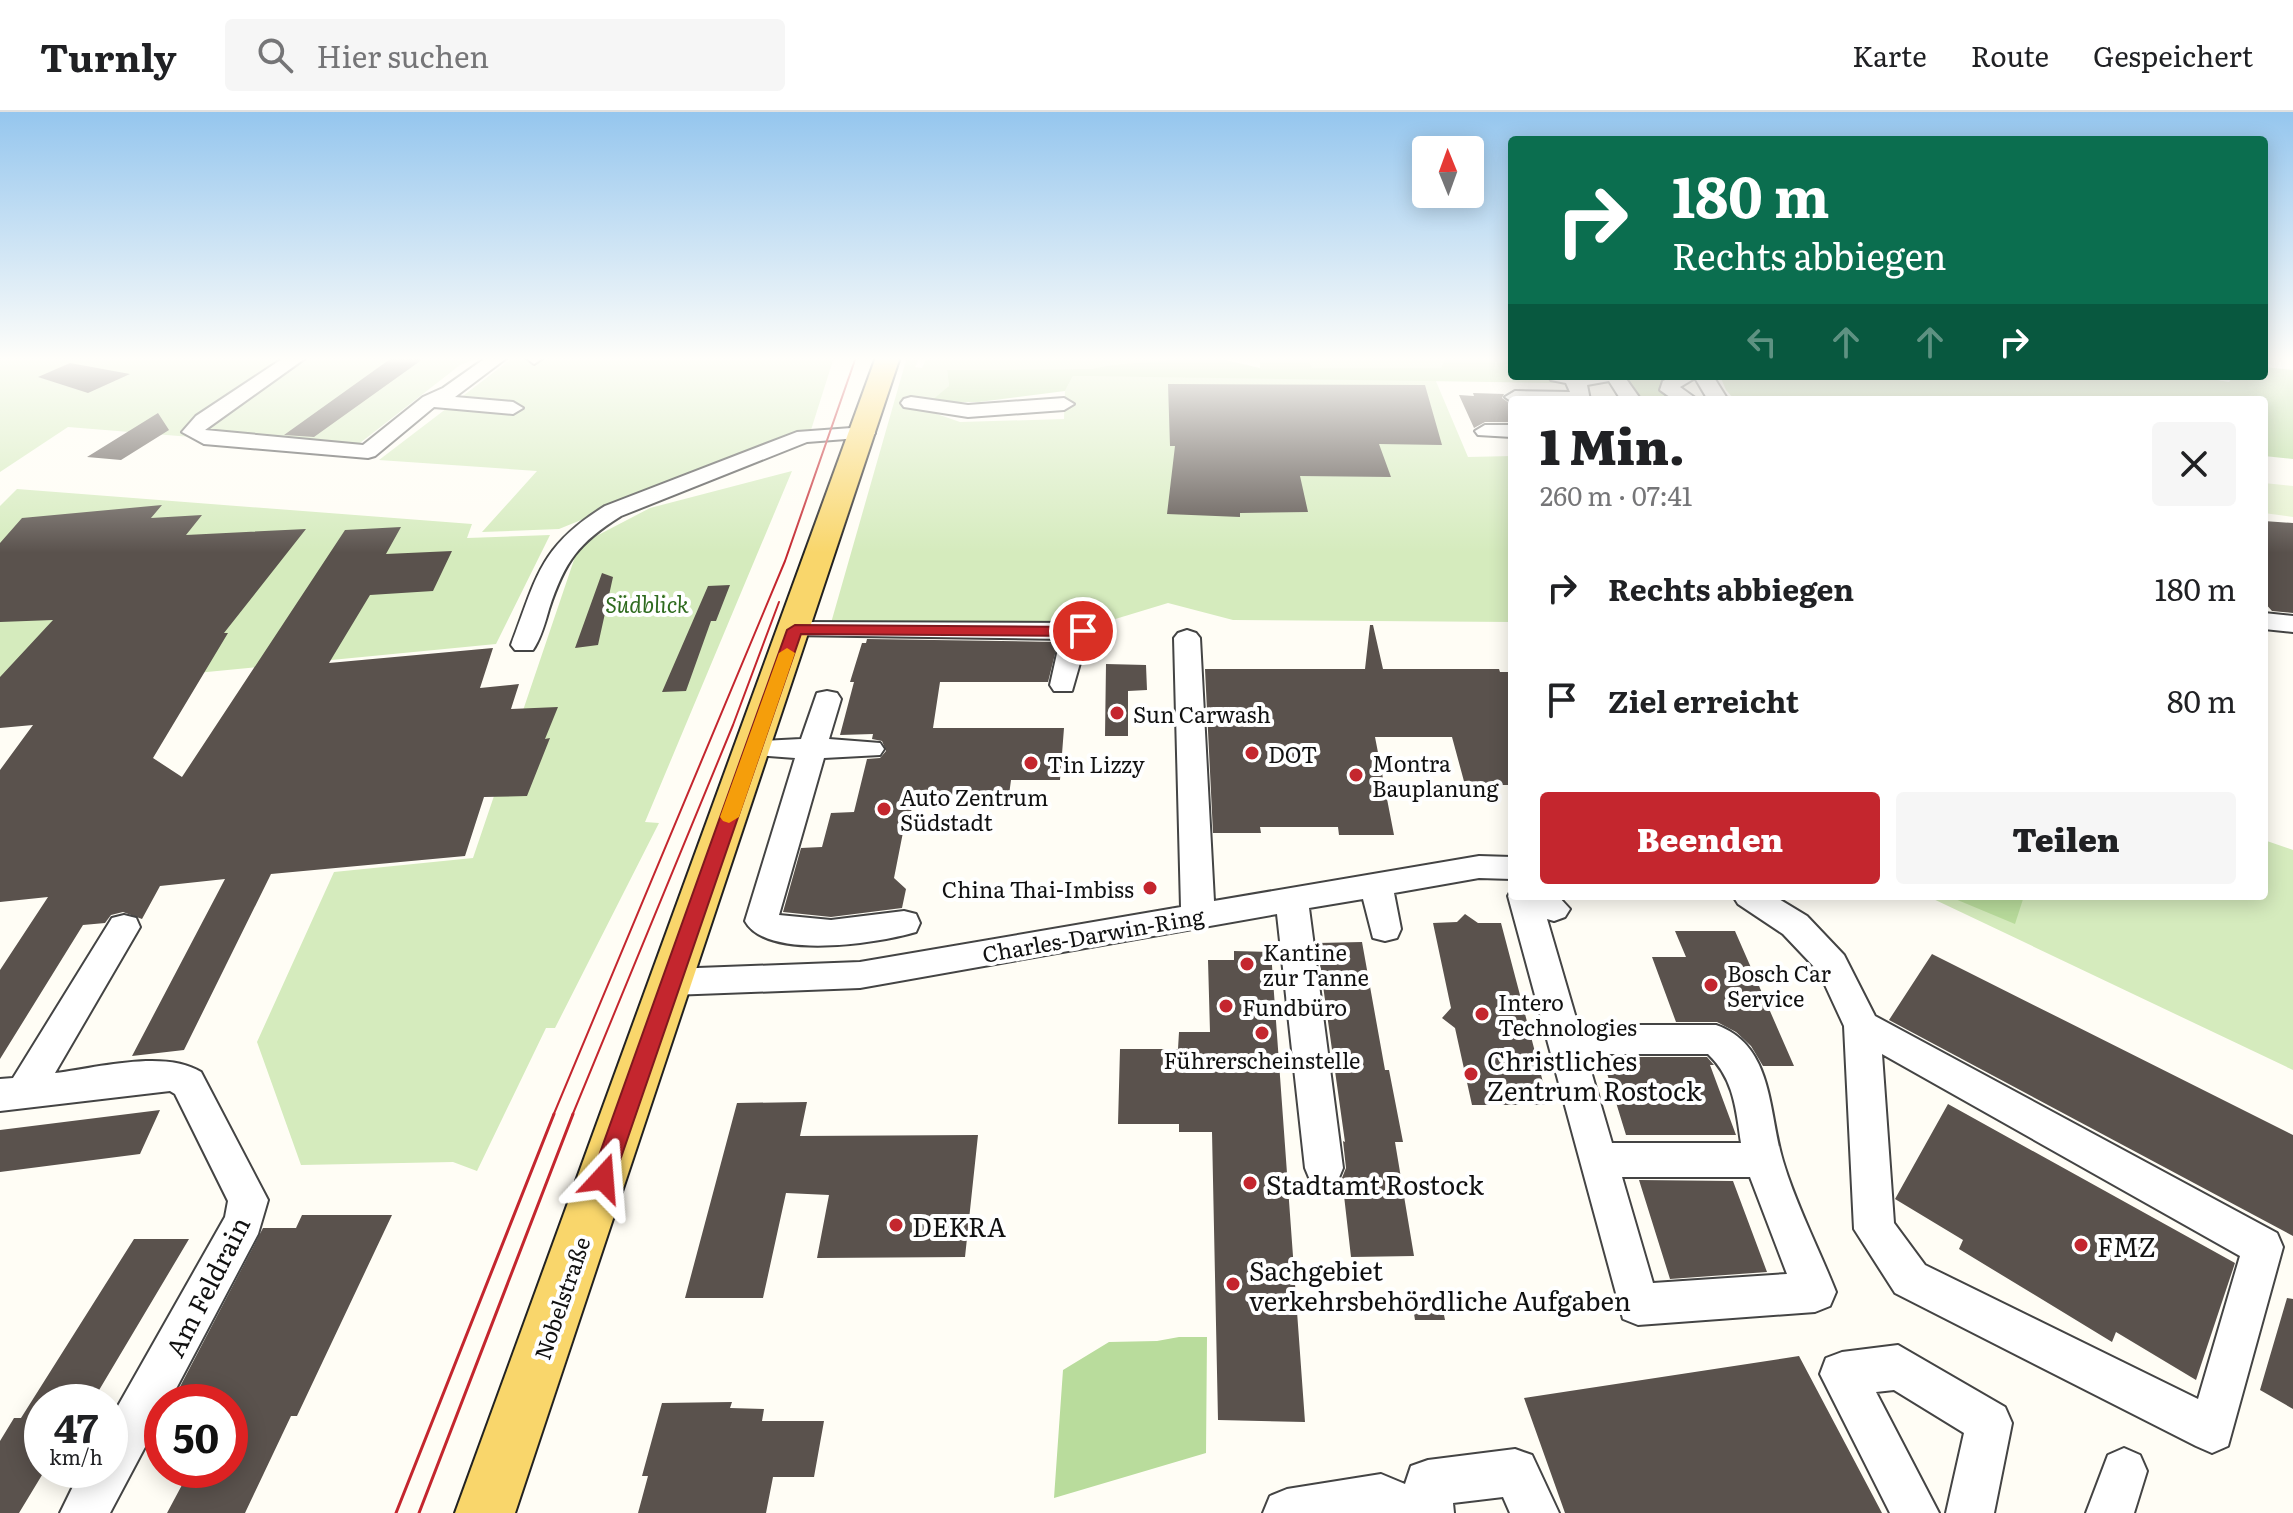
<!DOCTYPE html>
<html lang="de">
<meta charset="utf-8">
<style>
body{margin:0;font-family:Literata,serif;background:#f6f6f6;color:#202124;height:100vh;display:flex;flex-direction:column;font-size:30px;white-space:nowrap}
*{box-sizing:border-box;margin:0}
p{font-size:26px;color:#757577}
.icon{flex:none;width:44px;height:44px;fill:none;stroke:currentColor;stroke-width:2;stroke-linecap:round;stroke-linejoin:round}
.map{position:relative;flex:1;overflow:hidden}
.sheet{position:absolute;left:1508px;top:284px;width:760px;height:504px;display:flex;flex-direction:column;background:#fff;border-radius:8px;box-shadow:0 4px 20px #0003}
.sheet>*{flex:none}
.top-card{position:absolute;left:1508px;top:24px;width:760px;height:244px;border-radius:8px;box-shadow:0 4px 20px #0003;background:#0b6e4f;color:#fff;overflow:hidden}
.needle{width:52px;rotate:359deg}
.tools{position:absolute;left:1412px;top:24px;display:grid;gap:16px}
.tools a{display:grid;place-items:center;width:72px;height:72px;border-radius:8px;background:#fff;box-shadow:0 4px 20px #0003;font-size:40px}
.speed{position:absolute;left:24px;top:1272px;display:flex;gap:16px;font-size:40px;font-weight:700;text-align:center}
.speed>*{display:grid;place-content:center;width:104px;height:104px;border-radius:50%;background:#fff;box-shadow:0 4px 20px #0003;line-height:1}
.speed small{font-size:20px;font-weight:400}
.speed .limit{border:12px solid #d22;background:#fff;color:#111}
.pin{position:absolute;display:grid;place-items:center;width:68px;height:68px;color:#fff;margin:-34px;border:4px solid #fff;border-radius:50%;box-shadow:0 2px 8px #0007}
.me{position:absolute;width:88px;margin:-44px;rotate:19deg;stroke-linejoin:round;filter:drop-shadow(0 0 6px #0008)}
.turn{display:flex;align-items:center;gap:28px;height:168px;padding:0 32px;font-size:36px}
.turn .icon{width:104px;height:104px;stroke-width:2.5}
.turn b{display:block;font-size:56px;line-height:68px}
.lanes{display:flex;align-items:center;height:76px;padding:0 32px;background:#0003;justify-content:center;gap:40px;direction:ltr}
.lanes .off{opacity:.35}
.round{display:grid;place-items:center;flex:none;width:84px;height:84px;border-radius:8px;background:#f6f6f6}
.headline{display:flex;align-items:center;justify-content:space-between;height:136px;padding:0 32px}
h1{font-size:48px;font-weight:800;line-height:60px}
.button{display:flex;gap:16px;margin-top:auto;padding:16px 32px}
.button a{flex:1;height:92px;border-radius:8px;background:#c4262e;color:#fff;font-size:32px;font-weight:800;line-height:92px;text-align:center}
.button a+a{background:#f6f6f6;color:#202124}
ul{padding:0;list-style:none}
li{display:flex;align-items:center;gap:24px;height:112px;padding:0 32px}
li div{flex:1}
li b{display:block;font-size:30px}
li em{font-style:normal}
header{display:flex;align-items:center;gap:48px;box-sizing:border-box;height:112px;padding:0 40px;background:#fff;border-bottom:2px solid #e0e0e0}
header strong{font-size:38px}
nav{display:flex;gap:44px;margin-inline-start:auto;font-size:28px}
.search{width:560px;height:72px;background:#f6f6f6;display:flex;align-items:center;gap:20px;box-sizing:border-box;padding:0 28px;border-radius:8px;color:#757577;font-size:30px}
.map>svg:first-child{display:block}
</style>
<header>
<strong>Turnly</strong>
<div class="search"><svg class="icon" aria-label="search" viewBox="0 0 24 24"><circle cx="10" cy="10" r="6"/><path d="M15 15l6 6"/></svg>Hier suchen</div>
<nav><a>Karte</a><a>Route</a><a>Gespeichert</a></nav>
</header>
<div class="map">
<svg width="2293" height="1401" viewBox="0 0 2293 1401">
<rect width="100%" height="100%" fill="#fffdf5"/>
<path fill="#d5ebbd" d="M0,245H481L460,253L351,338L68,315L0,360Z
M514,245H834L811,318L798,320L559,417L482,420L537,359L379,348Z
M907,245H920L915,255L922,256L927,245H1186C1154,252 1123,249 1091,257L947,258L949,274L934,301L960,310L1064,307L1065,279L1073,264L1435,267L1468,345L1512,344V510L1233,508L1168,491L1089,515L829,518Z
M1307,245H1445L1441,256H1312Z
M792,359L645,710L659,711L555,916H546L477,1059L453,1050L301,1053L257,930L334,760L473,746L579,433L650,396Z
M17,377L472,412L467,426L550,423L496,532L103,570L0,601V394Z
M2264,728L2293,738V958L1927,784H2264Z"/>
<path fill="#b9dc9c" d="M1186,245H1212L1260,256V245H1307L1312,256H1441L1445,245H1512V264H1674L1662,277L1671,286L1679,288H1640L1629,272L1073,264L1065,279L979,290H930L949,274L947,258L1091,257C1123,249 1154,252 1186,245Z
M2264,255L2293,258V347L2264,344V288H1735L1726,278L1720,264H2191L2229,270L2234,264H2264Z
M1948,784H2024L2015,812Z
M1179,1225H1207L1206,1341L1054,1386L1063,1258L1109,1230L1157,1229Z"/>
<path fill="#e6f2cf" d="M2264,371L2293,374V405L2264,401Z"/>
<path fill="#5a524d" d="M393,245L423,247L314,325L284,323Z
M70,251L130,262L88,281L38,265Z
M1168,272L1425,273L1442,333L1379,332L1391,365L1300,364L1308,400L1240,401V405L1167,402L1175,334H1170Z
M1473,281L1504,282L1502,286L1512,293V310H1485L1474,316L1459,283L1474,284Z
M158,301L169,318L121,348L87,345Z
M162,393L151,406L202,403L186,423L306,417L224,521H228L153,646L182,665L345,418L401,415L386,442L452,439L433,479L370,483L329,551L493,536L480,576L519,572L511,597L558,595L545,627L550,626L527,684L484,685L465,744L271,762L184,938L132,944L225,767L160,774L142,807L123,800L111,803L105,811L83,813L0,947V858L48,785L0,790V658L33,613L0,616V565L53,508L0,510V431L22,406Z
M2264,409L2293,411V501L2272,499L2264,490Z
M602,461L613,465L598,533L575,536Z
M730,473L716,509H711L686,579L662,580L708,474Z
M1370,513H1373L1383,557H1499L1500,560H1512V673H1465L1452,625H1375L1394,723H1339L1338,715H1260L1261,721H1213L1205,557H1365Z
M867,527L1058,530L1048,570H940L933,616H1064L1060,668H1011L1009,683H915L911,700H907L894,766L906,777L902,796L831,805L783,800L801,736L822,735L831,701L854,700L867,647L880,646L886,639L882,629L872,627L873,622L840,623L854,570H850L862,531H866Z
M1106,552L1146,553L1147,578L1128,579V624H1105Z
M1465,802L1478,811H1501L1549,993H1472L1455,916L1442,906L1451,896L1433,811L1457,810Z
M1675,819H1735L1794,954H1763L1751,934L1736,920L1717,910H1676L1652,845H1686Z
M1362,830L1385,958H1389L1403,1030H1395L1414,1144L1351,1145L1342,1066L1346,1056L1343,1029L1345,1030L1317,831Z
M1234,839L1271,840L1305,1310L1218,1308L1212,1020H1179V1012H1118L1120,937H1178L1179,920H1210L1208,848H1234Z
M1932,842L2293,1023V1124L1889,908Z
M1602,945H1707L1714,953H1710L1736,1023H1626Z
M807,990L800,1024L978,1023L965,1145L817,1146L829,1083L786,1081L763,1186H685L737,991Z
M1948,992L2235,1151L2196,1268L2116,1220L2112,1230L1959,1137L1963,1128L1895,1087Z
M160,998L140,1042L0,1060V1018Z
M1639,1068L1733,1069L1767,1160L1670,1167Z
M302,1103H392L297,1304H291L245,1401H167L190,1358H230V1290H172L263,1116H296Z
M134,1127H189L92,1290H42V1363L19,1401H0V1329L14,1306H21Z
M1411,1183H1440L1445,1208H1415Z
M2287,1186L2293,1187V1297L2260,1278Z
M1799,1244L1882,1401H1565L1524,1286Z
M732,1290L730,1296L764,1297L762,1309H824L814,1365H773L766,1401H638L648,1364H642L662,1291Z"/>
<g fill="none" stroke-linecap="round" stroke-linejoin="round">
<defs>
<path id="minor" d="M285,245H307L205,318L363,333L423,285L443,276L487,245H508L455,285L513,290L523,296L513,302L434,295L375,344L368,346L204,332L182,320L196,304Z
M525,245H543V246L534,252Z
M1549,264H1624L1641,288H1621L1609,269L1587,273L1590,288L1512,290L1505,285L1515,279L1570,280L1566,271L1551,268Z
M1673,264H1713L1728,288H1708L1695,266L1680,275L1698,288H1674L1660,278L1663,269Z
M911,285L968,293L1064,286L1074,292L1064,298L968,305L904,295L901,291L904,287Z
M1485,313H1512V325L1478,323L1475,319Z
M865,315L872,317L875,321L872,325L807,330L621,404C578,431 565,449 549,497C545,511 541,526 533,538H515L511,533C537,465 539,435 605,394L797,320Z
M2264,501L2293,504V520L2264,517Z
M795,510L1083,511L1092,514L1096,519L1084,537L1072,579H1054L1050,573L1058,537L1065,527L786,523L782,518L786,513Z
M1187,518L1196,521L1200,526L1214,789L1479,744L1512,745V767L1479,766L1394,781L1401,817L1397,826L1385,829L1373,826L1363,787L1309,796L1343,1056L1338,1068L1324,1073L1310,1068L1305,1056L1277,802L860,876L671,883L659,879L654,870L659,861L671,857L860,850L1181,795L1174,526L1178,521Z
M827,579L837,581L841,587L829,627L880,631L884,637L880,643L824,646L779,803L831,808L904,799L916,802L920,811L916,820C879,831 767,849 745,809L795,646L743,642L739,636L743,630L801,627L817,581Z
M1512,777V784H1558L1570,797L1565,805L1554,809L1547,807L1578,913H1716C1774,933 1768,1001 1783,1049C1796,1093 1819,1137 1836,1180L1830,1194L1815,1200L1638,1213L1623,1207L1508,784ZM1586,942H1708C1734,967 1736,997 1741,1031H1612ZM1622,1065H1750L1787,1162L1653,1171Z
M1733,784H1774L1807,804L1844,843L1875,904L2277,1121L2283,1135L2228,1334L2212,1341L2196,1334L1895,1181L1854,1117L1844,914L1819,860L1783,822L1738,792ZM1882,942L2240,1144L2198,1287L1925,1153L1894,1111Z
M124,803L136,806L140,815L55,961C96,956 165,937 201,960L268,1088L258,1122L169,1290H162V1303L110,1401H60L81,1358H110V1308L225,1105L228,1089L175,982L170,979L0,999V967L13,966L112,806Z
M1898,1233L2005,1295L2012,1311L1994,1401H1946L1964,1321L1894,1278L1876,1280L1939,1401H1890L1820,1262L1826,1246L1842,1240Z
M2124,1336L2140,1343L2147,1359L2134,1401H2086L2108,1343Z
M1515,1337L1532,1343L1559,1401H1510L1503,1385L1453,1391L1454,1401H1263L1270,1384L1287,1377L1381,1362L1405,1372L1411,1354L1428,1348Z"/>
<path id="major" d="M876,245H900L515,1401H455Z"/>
</defs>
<use href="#minor" stroke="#444" stroke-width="4"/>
<use href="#major" stroke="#222" stroke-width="4"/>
<use href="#minor" fill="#fff" fill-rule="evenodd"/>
<use href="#major" fill="#f9d66b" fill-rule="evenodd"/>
<path stroke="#c4262e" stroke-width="2" d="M553,1004L785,449L856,245
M572,1004L733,613L779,490"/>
<path stroke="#c4262e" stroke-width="3" d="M396,1401L554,1002
M419,1401L573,1002"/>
</g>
<linearGradient id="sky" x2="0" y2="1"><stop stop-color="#95c6ee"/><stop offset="0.56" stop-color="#fffefa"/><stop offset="1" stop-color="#fffefa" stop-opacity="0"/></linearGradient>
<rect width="2293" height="441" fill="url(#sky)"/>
<path fill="#c4262e" stroke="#7f191e" stroke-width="2" d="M795,513L1083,515L1091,519L1083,524L801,522L614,1066L611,1073L603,1076L594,1073L591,1066L787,518Z"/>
<path fill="#f59e0b" d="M787,536L795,541L739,705L729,711L723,709L720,705L779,541Z"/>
<g fill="#c4262e" stroke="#fff" stroke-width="3">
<circle cx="1117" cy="601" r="8"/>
<circle cx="1252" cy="641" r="8"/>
<circle cx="1031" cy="651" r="8"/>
<circle cx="1356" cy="663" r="8"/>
<circle cx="884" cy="697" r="8"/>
<circle cx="1150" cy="776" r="8"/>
<circle cx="1247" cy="852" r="8"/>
<circle cx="1711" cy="873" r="8"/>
<circle cx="1226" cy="894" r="8"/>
<circle cx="1482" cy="902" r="8"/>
<circle cx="1262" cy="921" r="8"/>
<circle cx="1471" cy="962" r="8"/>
<circle cx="1250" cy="1071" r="8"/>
<circle cx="896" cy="1113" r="8"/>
<circle cx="2081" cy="1133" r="8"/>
<circle cx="1233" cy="1172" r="8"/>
</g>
<g text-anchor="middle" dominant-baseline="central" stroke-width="8" stroke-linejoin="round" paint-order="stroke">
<g font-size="22" font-style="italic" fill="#2f6b1f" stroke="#fff">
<text x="647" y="491">Südblick</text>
</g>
<g font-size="22" fill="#111" stroke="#fff" text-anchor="start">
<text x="1133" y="601">Sun Carwash</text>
<text x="1268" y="641">DOT</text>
<text x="1372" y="650">Montra<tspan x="1372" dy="25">Bauplanung</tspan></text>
<text x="1047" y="651">Tin Lizzy</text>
<text x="900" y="684">Auto Zentrum<tspan x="900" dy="25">Südstadt</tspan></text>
<text x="1134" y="776" text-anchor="end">China Thai-Imbiss</text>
<text x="1263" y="839">Kantine<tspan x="1263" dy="25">zur Tanne</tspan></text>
<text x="1727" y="860">Bosch Car<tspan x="1727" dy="25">Service</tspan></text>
<text x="1498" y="889">Intero<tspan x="1498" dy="25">Technologies</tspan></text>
<text x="1242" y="894">Fundbüro</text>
<text x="1262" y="947" text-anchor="middle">Führerscheinstelle</text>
</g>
<g font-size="22" fill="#111" stroke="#fff">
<text transform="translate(1093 822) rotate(-10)">Charles-Darwin-Ring</text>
<text transform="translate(561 1186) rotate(-71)">Nobelstraße</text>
</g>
<g font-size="26" fill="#111" stroke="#fff" text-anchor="start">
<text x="1487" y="947">Christliches<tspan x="1487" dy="30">Zentrum Rostock</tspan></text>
<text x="1266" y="1071">Stadtamt Rostock</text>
<text x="912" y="1113">DEKRA</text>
<text x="2097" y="1133">FMZ</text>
<text x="1249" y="1157">Sachgebiet<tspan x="1249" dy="30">verkehrsbehördliche Aufgaben</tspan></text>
</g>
<g font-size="26" fill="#111" stroke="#fff">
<text transform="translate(206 1174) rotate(-63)">Am Feldrain</text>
</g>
</g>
</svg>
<div class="tools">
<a><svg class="needle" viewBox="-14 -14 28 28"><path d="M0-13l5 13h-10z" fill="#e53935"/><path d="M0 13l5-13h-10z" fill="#757577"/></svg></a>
</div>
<div class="speed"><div>47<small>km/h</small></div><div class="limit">50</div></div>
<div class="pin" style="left:1083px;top:519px;background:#d93025"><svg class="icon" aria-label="arrive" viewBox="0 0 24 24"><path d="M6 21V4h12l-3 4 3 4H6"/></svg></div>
<svg class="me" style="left:603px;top:1066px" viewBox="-20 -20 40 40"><path d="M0-17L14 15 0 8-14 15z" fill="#c4262e" stroke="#fff" stroke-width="4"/></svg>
<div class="top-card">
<div class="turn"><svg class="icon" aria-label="right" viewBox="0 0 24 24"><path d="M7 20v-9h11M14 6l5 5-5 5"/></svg><div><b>180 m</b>Rechts abbiegen</div></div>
<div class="lanes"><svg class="icon off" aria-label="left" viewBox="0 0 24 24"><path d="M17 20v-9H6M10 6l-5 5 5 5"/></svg><svg class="icon off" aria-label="ahead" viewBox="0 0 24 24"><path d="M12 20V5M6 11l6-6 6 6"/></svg><svg class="icon off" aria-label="ahead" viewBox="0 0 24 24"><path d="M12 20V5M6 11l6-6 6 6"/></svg><svg class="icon" aria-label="right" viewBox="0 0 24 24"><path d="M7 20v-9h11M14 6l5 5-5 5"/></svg></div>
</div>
<section class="sheet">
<div class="headline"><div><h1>1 Min.</h1><p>260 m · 07:41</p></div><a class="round"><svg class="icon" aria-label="close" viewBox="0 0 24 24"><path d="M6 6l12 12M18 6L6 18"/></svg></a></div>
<ul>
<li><svg class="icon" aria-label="right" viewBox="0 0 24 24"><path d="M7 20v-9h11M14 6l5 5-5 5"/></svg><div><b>Rechts abbiegen</b></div><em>180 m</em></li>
<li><svg class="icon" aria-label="arrive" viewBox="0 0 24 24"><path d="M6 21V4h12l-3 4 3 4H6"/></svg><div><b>Ziel erreicht</b></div><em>80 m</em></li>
</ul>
<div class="button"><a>Beenden</a><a>Teilen</a></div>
</section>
</div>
